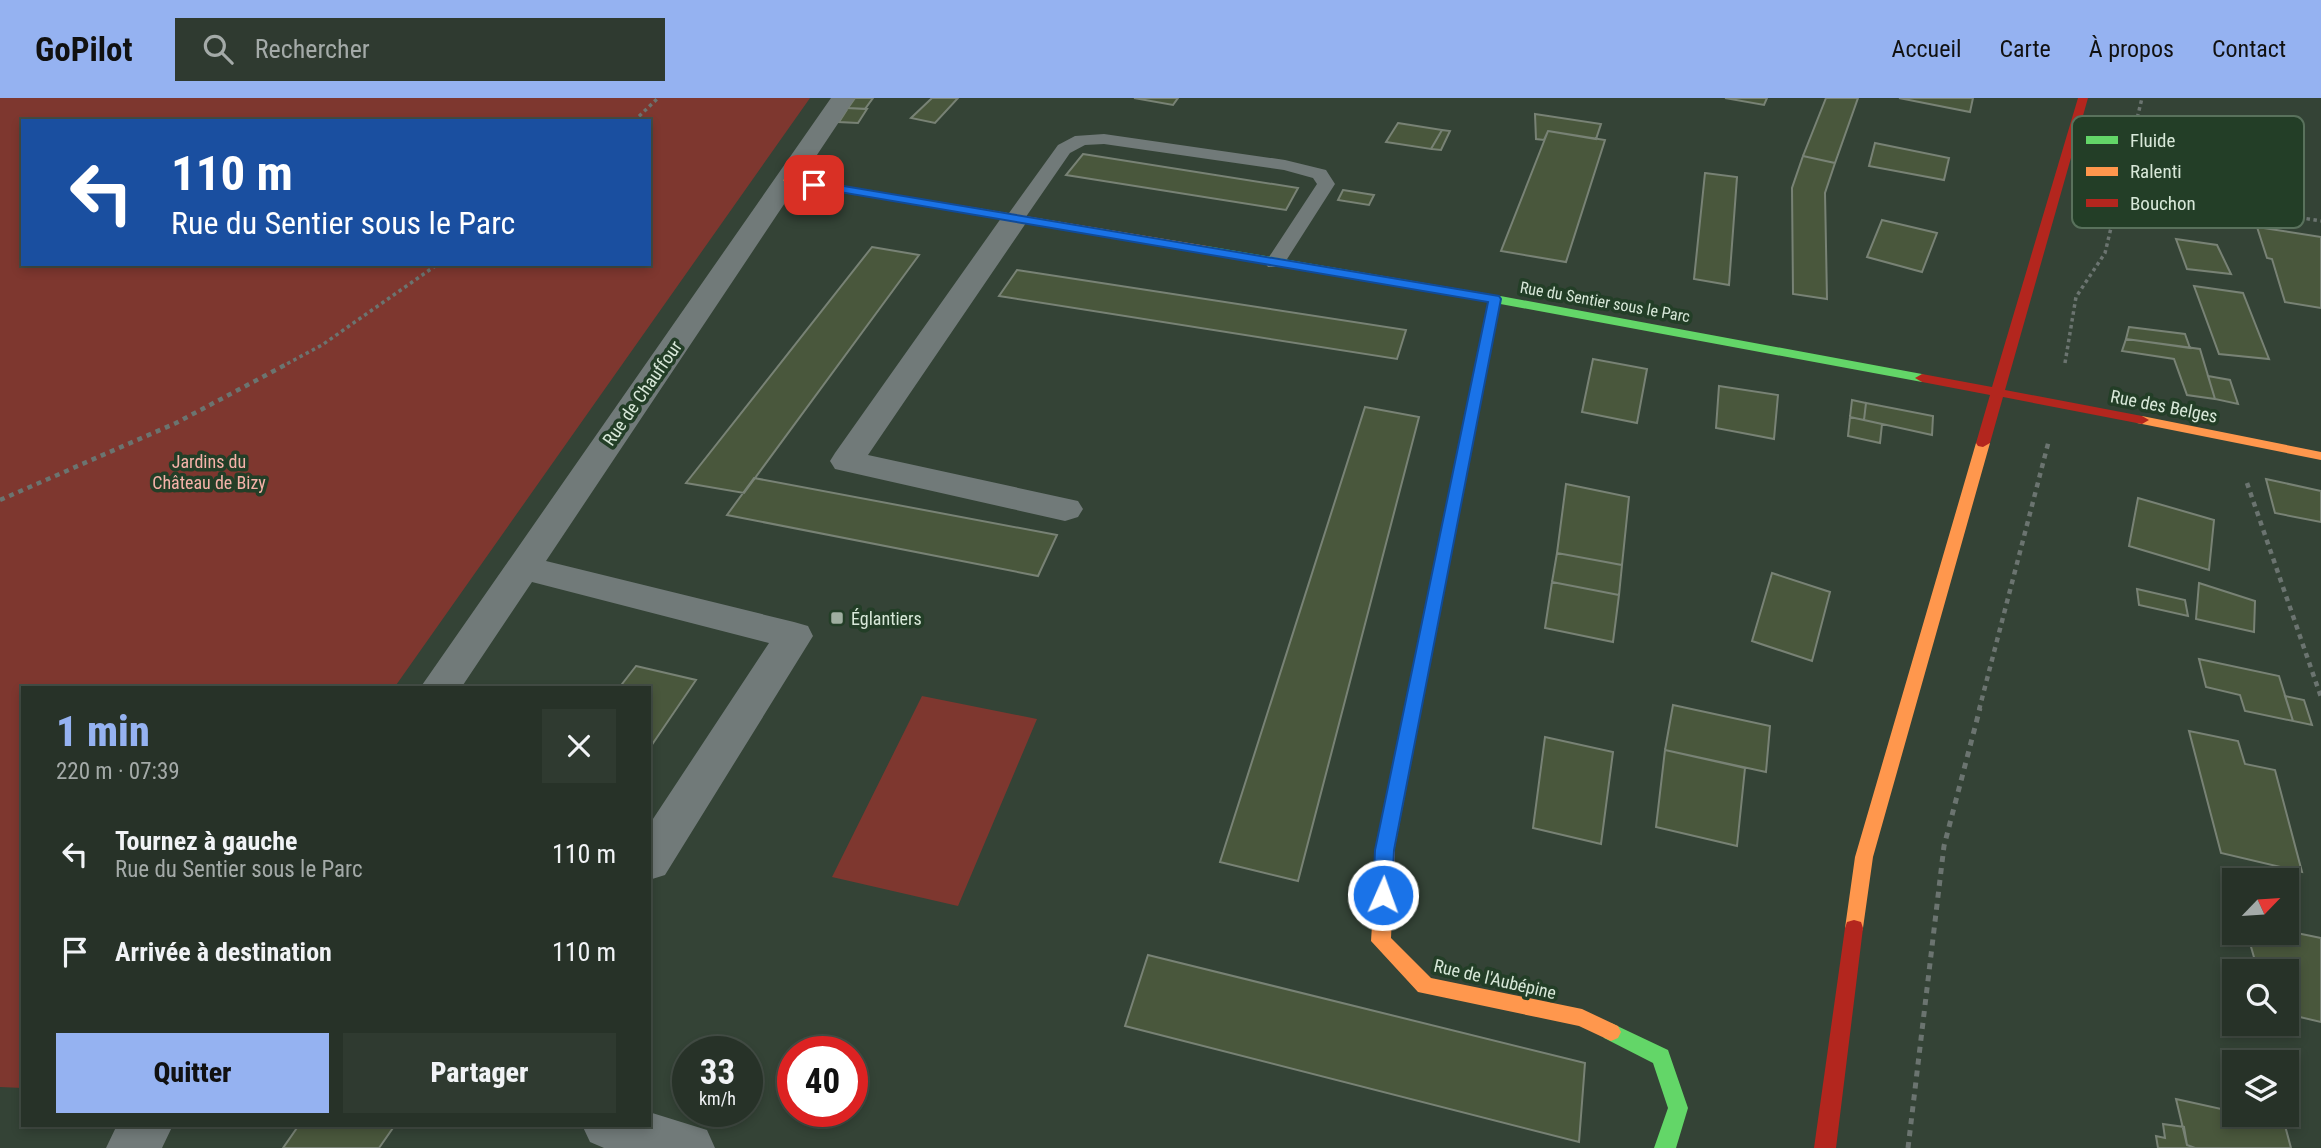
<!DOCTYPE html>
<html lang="fr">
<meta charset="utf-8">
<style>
body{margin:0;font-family:"Roboto Condensed",sans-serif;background:#2f3a30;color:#f1f3f6;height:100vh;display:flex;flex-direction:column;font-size:26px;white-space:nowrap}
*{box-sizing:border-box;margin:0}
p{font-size:23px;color:#a4aaa8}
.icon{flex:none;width:38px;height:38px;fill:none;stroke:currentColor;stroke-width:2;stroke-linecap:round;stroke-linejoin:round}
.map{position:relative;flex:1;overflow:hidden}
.panel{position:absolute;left:21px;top:588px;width:630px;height:441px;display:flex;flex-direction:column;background:#273228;border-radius:0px;box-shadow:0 4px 10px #0003,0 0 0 2px #434d45}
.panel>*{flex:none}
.guide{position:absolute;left:21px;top:21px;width:630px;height:147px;border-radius:0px;box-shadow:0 4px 10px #0003,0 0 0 2px #434d45;background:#1a4fa0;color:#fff;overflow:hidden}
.needle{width:46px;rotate:65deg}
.controls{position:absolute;left:2222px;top:770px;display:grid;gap:14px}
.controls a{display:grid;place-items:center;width:77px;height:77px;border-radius:0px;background:#273228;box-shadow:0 4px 10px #0003,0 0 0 2px #434d45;font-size:35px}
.speed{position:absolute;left:672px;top:938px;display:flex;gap:14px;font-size:35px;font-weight:700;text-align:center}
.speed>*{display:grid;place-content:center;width:91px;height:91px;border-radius:50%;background:#273228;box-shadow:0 4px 10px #0003,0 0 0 2px #434d45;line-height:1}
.speed small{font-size:18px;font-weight:400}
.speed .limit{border:10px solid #d22;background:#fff;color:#111}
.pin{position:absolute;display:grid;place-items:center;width:60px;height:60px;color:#fff;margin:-30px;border-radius:14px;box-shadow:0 4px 10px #0006}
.me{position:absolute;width:77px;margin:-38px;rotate:2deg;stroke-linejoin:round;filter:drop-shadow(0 0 5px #0008)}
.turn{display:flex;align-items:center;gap:24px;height:147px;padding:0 35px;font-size:32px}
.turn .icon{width:91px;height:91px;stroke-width:2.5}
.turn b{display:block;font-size:49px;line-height:60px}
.round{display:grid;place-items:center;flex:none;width:74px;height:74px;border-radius:0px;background:#2f3a30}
.overview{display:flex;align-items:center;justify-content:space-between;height:119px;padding:0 35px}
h1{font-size:42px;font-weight:800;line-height:52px;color:#95b2f1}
.primary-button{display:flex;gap:14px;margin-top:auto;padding:14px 35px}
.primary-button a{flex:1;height:80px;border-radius:0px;background:#95b2f1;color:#111;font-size:28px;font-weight:800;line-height:80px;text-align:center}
.primary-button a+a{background:#2f3a30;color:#f1f3f6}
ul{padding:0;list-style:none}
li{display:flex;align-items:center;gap:21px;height:98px;padding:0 35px}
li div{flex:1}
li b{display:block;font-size:26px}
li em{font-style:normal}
header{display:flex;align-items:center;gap:42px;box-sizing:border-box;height:98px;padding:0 35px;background:#95b2f1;color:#111}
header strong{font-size:33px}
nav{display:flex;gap:38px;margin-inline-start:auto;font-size:24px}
.search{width:490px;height:63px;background:#2f3a30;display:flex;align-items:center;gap:18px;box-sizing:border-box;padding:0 24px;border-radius:0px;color:#a4aaa8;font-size:26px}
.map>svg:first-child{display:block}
</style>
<header>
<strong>GoPilot</strong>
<div class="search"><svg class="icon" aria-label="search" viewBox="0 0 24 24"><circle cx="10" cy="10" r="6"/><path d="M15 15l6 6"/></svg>Rechercher</div>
<nav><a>Accueil</a><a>Carte</a><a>À propos</a><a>Contact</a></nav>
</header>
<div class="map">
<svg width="2321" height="1050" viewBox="0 0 2321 1050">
<rect width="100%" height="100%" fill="#344336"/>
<path fill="#7e372f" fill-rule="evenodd" d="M0,0H810L394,590H23V990L0,989ZM23,23H649V166H23Z
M922,598L1037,621L958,808L832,779Z"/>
<path fill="#49573c" stroke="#788275" stroke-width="2" d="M855,0H873L865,11L848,10Z
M932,0H958L935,25L911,20Z
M1134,0H1178L1173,7Z
M1725,0H1767L1764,7Z
M1826,0H1858L1835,65L1803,58Z
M1899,0H1973L1970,14Z
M848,10L867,11L858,25L839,24Z
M1535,16L1601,26L1596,41L1548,33L1544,42L1536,41Z
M1398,25L1442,32L1431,51L1386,44Z
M1442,32L1450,33L1441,52L1431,51Z
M1548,33L1605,42L1566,164L1501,153Z
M1875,45L1949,60L1944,82L1869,68Z
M1083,56L1298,90L1286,112L1066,77Z
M1803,58L1835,65L1825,95L1827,201L1793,196L1792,90Z
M1705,75L1737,79L1729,187L1694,181Z
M1343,92L1374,97L1369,107L1338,102Z
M1882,122L1937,135L1922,174L1867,159Z
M2257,129L2321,139V210L2285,204L2272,161L2267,160Z
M2176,141L2217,147L2231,176L2187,171Z
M872,149L919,157L744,395L686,385Z
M1017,172L1406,232L1397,261L999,198Z
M2194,188L2243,195L2269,261L2219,256Z
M2129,229L2185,236L2190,250L2126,241Z
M2126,241L2200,251L2215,301L2187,297L2174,261L2122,253Z
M1593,261L1647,271L1637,325L1582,314Z
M2208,278L2230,282L2238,306L2215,301Z
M1719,288L1778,297L1774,341L1716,330Z
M1852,302L1866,305L1864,322L1850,319Z
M1866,305L1933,318L1932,337L1864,322Z
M1365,309L1419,319L1298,783L1220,764Z
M1850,319L1882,326L1880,345L1848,338Z
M754,380L1057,437L1038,478L727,417Z
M2266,381L2321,393V424L2275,415Z
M1566,386L1629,399L1622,467L1557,455Z
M2138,400L2214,422L2209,472L2129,448Z
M1557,455L1622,467L1619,497L1552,484Z
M1772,475L1830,494L1812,563L1752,543Z
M1552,484L1619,497L1613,544L1545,530Z
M2199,485L2255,503L2254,534L2196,521Z
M2137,491L2185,502L2188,518L2139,507Z
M2199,561L2279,578L2293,623L2245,613L2240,597L2206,589Z
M636,568L696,582L649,651V590H619Z
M2285,598L2304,602L2312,627L2293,623Z
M1673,607L1770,628L1766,674L1665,652Z
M2189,633L2238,643L2245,666L2275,672L2302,774L2221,755Z
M1545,639L1613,654L1601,746L1533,730Z
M1665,652L1745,670L1737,748L1656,729Z
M2287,833L2321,840V924L2287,916V873H2258L2247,835H2287Z
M1148,857L1585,965L1579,1044L1125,928Z
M2176,1001L2235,1014V1017H2249L2284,1024L2291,1050H2195L2187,1047Z
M2163,1026L2184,1029L2187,1047L2195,1050H2158L2156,1038L2165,1040Z
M299,1027H395L379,1050H283Z"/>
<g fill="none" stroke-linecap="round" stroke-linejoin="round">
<path stroke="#6b7470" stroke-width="3.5" stroke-dasharray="3.5 3.5" stroke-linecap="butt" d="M634,23L658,0
M2120,90L2321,123
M2065,265L2076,199L2105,155L2142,0
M281,269L322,247L438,166"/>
<path stroke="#6b7470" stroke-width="4.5" stroke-dasharray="5 5" stroke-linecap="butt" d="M2247,385L2321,599
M0,402L176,325L285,267
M1979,612L2049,342"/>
<path stroke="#6b7470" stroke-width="5" stroke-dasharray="6 6" stroke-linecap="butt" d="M1908,1050L1944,748L1980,610"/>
<path fill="#717a79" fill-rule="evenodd" d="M1104,36L1285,62L1326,72L1335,86L1282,169H1268L1265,165L1317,86L1313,80L1284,72L1104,46L1085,47L1070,55L1021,126H1007L1004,122L1058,47L1075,38Z"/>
<path fill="#717a79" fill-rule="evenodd" d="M831,0H855L546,463L794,524L808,528L813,538L665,777L649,782V727L769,545L532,484L461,590H420Z
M1014,114L1024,116L1028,122L868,357L1078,403L1083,411L1078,419L1065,423L835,371L830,363L835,355L1004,116Z
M649,1014L707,1032L715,1050H604L590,1044L582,1027H649Z
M117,1027H173L162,1050H106Z"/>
<path fill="#63d668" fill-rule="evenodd" d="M1207,148L1495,197L1922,276L1929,280L1922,284L1495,205L1203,154L1201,152Z
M1450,422L1457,427L1395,749L1392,754L1386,756L1380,754L1377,749L1443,427Z
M1611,925L1668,952L1688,1010L1676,1050H1654L1668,1010L1653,965L1604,940L1601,934L1604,928Z"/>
<path fill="#ff974d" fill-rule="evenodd" d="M789,79L1207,148L1213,152L1207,156L785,84L783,82Z
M2142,318L2321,354V362L2137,325L2135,322L2137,319Z
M1983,341L1990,345L1873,759L1863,830L1861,836L1854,838L1847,836L1845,830L1855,759L1976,345Z
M1386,742L1392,744L1395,749L1391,840L1431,880L1582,911L1618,928L1621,934L1618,940L1611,943L1579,928L1418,894L1371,843L1377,749L1380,744Z"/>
<path fill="#b3261e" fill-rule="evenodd" d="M2078,0H2088L2005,292L2142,318L2149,322L2142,326L2003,299L1990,345L1983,349L1978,348L1976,345L1990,297L1922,284L1915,280L1922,276L1992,289Z
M1495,197L1501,201L1457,427L1450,432L1443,427L1489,201Z
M1854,822L1861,824L1863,830L1836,1050H1814L1845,830L1847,824Z"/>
</g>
<path fill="#1a73e8" stroke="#114b97" stroke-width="2" d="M814,83L1499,198L1501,201L1394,752L1392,797L1389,803L1383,805L1376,803L1373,797L1375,752L1488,204L810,89V84Z"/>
<rect fill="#9faea0" stroke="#233e27" stroke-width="2.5" x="830" y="513" width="14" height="14" rx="3.5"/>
<g text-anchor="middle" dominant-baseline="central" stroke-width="7" stroke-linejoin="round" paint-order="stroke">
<g font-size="16" fill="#d8e8d9" stroke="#233e27">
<text transform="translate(1605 204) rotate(10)">Rue du Sentier sous le Parc</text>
</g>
<g font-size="18" fill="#d8e8d9" stroke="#233e27">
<text transform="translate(642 295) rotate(-55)">Rue de Chauffour</text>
<text transform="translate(2164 308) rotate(11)">Rue des Belges</text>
<text transform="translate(1495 881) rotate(13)">Rue de l'Aubépine</text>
</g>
<g font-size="18" fill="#f5b2a9" stroke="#233e27">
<text x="209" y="363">Jardins du<tspan x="209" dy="21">Château de Bizy</tspan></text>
</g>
<g font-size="18" fill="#d8e8d9" stroke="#233e27" text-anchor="start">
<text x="851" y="520">Églantiers</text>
</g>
</g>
<rect x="2072" y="18" width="232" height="112" rx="10" fill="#233e27" stroke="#59715c" stroke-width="2"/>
<rect x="2086" y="38" width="32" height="8" fill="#63d668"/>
<rect x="2086" y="69" width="32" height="9" fill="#ff974d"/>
<rect x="2086" y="101" width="32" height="8" fill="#b3261e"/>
<g font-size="19" fill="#d8e8d9">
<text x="2130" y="49">Fluide</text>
<text x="2130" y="80">Ralenti</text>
<text x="2130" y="112">Bouchon</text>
</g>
</svg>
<div class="controls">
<a><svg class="needle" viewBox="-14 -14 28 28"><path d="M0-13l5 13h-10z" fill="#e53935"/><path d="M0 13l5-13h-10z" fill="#a4aaa8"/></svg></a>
<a><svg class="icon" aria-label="search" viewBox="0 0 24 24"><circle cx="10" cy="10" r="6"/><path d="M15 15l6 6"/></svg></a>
<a><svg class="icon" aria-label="layers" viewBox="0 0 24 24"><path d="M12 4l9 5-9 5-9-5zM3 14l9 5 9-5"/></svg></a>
</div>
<div class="speed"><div>33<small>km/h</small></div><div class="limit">40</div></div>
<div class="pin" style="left:814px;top:87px;background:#d93025"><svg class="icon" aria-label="arrive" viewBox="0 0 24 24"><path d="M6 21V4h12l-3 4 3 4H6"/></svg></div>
<svg class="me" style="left:1383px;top:797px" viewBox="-20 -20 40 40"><circle r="17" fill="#1a73e8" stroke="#fff" stroke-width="3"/><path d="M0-11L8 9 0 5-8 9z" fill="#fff"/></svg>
<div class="guide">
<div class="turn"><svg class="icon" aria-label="left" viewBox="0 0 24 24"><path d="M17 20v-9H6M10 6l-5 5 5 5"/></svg><div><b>110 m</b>Rue du Sentier sous le Parc</div></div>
</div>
<section class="panel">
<div class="overview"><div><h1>1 min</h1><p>220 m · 07:39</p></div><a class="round"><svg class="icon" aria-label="close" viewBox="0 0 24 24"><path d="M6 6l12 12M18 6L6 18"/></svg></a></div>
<ul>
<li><svg class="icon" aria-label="left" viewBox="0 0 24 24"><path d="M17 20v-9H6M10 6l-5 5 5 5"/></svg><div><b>Tournez à gauche</b><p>Rue du Sentier sous le Parc</p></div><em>110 m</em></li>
<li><svg class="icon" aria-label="arrive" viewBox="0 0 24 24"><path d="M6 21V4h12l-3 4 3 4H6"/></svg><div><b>Arrivée à destination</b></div><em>110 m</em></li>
</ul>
<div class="primary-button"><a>Quitter</a><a>Partager</a></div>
</section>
</div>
